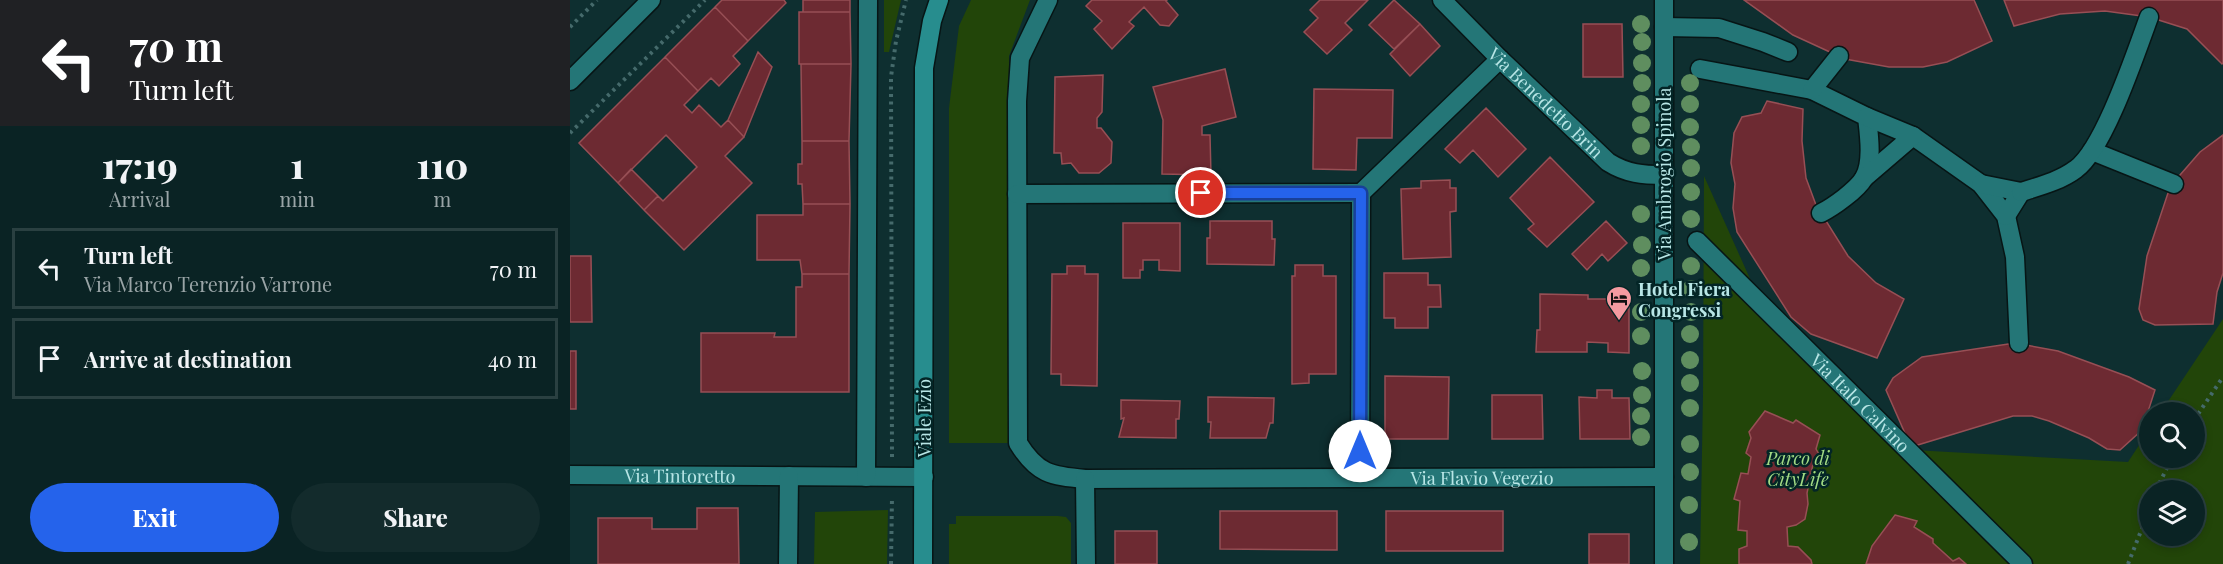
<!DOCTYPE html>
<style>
body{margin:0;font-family:"Playfair Display",serif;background:#132b2c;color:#f1f3f6;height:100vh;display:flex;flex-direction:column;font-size:22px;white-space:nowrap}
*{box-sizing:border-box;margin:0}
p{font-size:20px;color:#99a4a6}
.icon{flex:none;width:33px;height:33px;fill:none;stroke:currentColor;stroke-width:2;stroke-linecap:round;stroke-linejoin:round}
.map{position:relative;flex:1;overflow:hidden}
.panel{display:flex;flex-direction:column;background:#0a2324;width:570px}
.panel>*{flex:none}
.banner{background:#202124;color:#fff;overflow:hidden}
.controls{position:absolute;left:1569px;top:402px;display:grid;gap:12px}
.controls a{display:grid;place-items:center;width:66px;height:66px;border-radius:50%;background:#0a2324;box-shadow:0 3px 9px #0003,0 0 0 2px #2a4041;font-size:30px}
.pin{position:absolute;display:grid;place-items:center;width:51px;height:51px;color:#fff;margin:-26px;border:3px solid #fff;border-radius:50%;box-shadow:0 2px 6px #0007}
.me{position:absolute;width:66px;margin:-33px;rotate:0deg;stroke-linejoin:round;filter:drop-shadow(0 0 4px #0008)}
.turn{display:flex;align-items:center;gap:21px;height:126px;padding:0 30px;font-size:27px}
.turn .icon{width:78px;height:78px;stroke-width:2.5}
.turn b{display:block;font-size:42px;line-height:51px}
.eta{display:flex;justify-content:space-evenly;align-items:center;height:102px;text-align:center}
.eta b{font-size:36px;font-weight:800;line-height:42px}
.button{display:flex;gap:12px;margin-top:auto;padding:12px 30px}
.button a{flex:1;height:69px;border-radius:36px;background:#2563eb;color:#fff;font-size:24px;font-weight:800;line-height:69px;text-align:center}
.button a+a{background:#132b2c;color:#f1f3f6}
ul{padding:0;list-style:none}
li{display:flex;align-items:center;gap:18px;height:81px;margin:0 12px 9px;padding:0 18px;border:3px solid #2a4041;border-radius:0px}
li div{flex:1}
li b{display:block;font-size:22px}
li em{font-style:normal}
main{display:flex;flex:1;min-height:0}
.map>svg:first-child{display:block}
</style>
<main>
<section class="panel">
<div class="banner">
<div class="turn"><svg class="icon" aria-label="left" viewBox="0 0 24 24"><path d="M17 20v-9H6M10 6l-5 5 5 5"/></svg><div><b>70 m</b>Turn left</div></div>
</div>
<div class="eta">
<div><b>17:19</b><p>Arrival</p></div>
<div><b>1</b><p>min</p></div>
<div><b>110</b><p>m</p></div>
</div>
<ul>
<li><svg class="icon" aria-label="left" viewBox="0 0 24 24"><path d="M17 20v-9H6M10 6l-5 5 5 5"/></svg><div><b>Turn left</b><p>Via Marco Terenzio Varrone</p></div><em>70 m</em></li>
<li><svg class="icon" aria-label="arrive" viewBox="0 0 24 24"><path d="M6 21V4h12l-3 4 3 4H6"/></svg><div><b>Arrive at destination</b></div><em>40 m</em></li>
</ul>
<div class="button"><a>Exit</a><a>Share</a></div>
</section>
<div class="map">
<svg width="1653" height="564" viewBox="0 0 1653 564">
<rect width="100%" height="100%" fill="#0e2f30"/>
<path fill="#224509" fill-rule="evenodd" d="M314,0H331L319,52H314Z
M401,0H460L439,56L438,443H379V108L389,26Z
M1134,176L1181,281L1343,450L1558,462L1579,430L1580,458H1624V412H1591L1653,319V564H1130L1133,395ZM1580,490H1624V536H1580Z
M318,510L317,564H244L245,512Z
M386,516H488L496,517L501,523V564H379V524H386Z"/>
<path fill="#6d2a32" stroke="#974f55" stroke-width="1.5" d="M152,0H214L216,3L178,41L145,7Z
M233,0H280V12H233Z
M522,0H597L596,1L608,15L599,26L590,25L574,7L559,22L564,26L542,49L524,29L532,21L516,6Z
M750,0H798L775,23L782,30L757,54L734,32L748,18L740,10Z
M824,0L850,24L824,49L799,25Z
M1174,0H1404L1422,41L1377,62L1353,67H1319L1275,59L1223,35Z
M1434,0H1653V63L1652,64L1617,29L1579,17L1535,11L1490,14L1444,26Z
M145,7L178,41L163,56L170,64L149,86L141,78L128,91L95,57Z
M229,12H280L281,64H229Z
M850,24L870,46L840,76L820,54Z
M1013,24H1052L1053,77H1013Z
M188,52L202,67L174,137L158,120Z
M95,57L128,91L114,105L122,113L129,105L151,127L158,120L174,137L155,156L182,183L114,250L74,210L88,196L93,201L127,167L96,135L48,183L9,143Z
M231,64H281L279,141H232Z
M655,69L666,117L632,126V135H640L641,175L592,174L593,120L583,87Z
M533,75L532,112L527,118V128H531L542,142L541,163L529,173H509L501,163L492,164L491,153H484L485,77Z
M744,89L823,90L822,138H787L786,170L743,169Z
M1197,101L1233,109L1232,141L1236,178L1246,205L1278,256L1306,283L1334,299L1307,358L1241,334L1221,317L1167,232L1163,208L1165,184L1161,163L1164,133L1172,117L1191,113Z
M916,108L956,149L928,177L903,150L890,163L875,149Z
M1653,135V273L1647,292L1643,324L1585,325L1573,320L1569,309L1577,256L1598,193L1610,175L1630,152Z
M232,141H279L280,204H233L232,184H228V164H232Z
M980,157L1024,202L977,247L958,229L964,224L940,198Z
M61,169L88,196L74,210L48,183Z
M880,180V188H886V211L880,212L881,257L833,259L831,189L851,188V181Z
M233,204H280L279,274H232L230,260H187V215H233Z
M640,221H702V239H705L704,265L637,264V238H640Z
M1036,221L1057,243L1038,261L1032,254L1017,270L1002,254Z
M553,223H610V271L589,270V260H573V270H570V278H553Z
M0,256H21L22,322H0Z
M725,265H753V276H766V374H739V383L722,384V276H725Z
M497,266H515V274H528L527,386L491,385V374H481L482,274H497Z
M814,273H858V285H870L871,307H858V328H825V318H814Z
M232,274H279V392H131V333H205L204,337H226V287H232Z
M970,294L1018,295V299H1039L1038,295H1059V353L1038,352V343L1017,342V352H966L967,330H970Z
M1445,343L1488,351L1559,377L1585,390L1572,430L1550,450L1537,449L1519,438L1479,421L1462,416H1443L1341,447L1316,390L1323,378L1352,357Z
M0,351H6V409H0Z
M815,376L879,377L878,439H815Z
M1027,390H1042V398H1059L1060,439H1010L1009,397L1027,398Z
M922,395H972L973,439H922Z
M638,397L704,398L703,423H700L696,438H640L641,422H638Z
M551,400L610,401L609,419H606V438L549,437L554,418L551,419Z
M1195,411L1223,423L1226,420L1250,435L1246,449L1250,456L1243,464L1237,493L1238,504L1235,519L1226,525L1217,527L1218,546L1228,547L1241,560L1242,564H1169V549L1177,546V531L1168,530L1170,501L1164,499L1171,473L1178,474L1181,457L1176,453L1181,438L1179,432Z
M127,508H168L169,564H28V518H82V529H127Z
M650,511H767V550L650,549Z
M816,511H933V551H816Z
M1325,515L1347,521L1344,527L1363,539V543L1383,561L1389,558L1396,564H1296L1302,546Z
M545,531H587V564H545Z
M1019,534H1059V564H1019Z"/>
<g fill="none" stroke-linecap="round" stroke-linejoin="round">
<defs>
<g id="minor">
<path id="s1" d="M478,0L450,58L447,101L448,443C467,474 481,476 515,479L1094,477"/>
<path id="s2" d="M872,0L930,59L1038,162C1057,174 1073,175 1094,175"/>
<path d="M1094,27L1149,28L1193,42L1218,52"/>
<path d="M1130,69L1242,90L1297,117C1299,135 1303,162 1294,178C1287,190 1263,207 1251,213"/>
<path d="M0,81L81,0"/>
<path d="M1242,90L1269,56"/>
<path d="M1343,136L1411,184L1436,216L1445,257L1449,343"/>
<path d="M1522,151L1604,184"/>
<path d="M1294,178L1343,136L1297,117"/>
<path d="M1411,184L1451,192L1436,216"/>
<path d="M1451,192C1470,186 1490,181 1506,169C1534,149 1566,52 1579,17"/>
<path d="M447,194L791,193"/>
<path id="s3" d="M1127,241L1453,564"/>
<path id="s4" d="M0,475L354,477"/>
<path d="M790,476L791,193L930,59"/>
<path d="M296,477L298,0"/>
<path d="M515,479L516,564"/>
<path d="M218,564L219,476"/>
<path d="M1094,564V0"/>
</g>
<path id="major" d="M353,564L354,68L362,21L369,0"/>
</defs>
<use href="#minor" stroke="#071515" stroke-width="21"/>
<use href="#major" stroke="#071515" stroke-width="21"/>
<path stroke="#456a6b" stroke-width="4" stroke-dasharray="3 4.5" stroke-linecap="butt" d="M0,27L27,0
M0,133L135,0
M1624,420L1653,377
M322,457L321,77L326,41L336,0
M1586,490L1602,458
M321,564L322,497
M1558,564L1580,508"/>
<use href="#minor" stroke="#247677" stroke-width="18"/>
<use href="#major" stroke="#278d8e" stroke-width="18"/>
</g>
<g fill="#5f8e5f">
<circle cx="1071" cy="24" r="9"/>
<circle cx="1072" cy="42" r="9"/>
<circle cx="1072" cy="63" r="9"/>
<circle cx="1072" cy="83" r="9"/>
<circle cx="1120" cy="83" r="9"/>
<circle cx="1071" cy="104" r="9"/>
<circle cx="1120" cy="104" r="9"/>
<circle cx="1071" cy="125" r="9"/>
<circle cx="1120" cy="127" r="9"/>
<circle cx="1071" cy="146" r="9"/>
<circle cx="1121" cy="147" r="9"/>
<circle cx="1121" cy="168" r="9"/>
<circle cx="1121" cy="192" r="9"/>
<circle cx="1071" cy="214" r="9"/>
<circle cx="1121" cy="219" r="9"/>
<circle cx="1072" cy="245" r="9"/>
<circle cx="1121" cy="266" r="9"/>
<circle cx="1071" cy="268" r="9"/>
<circle cx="1121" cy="289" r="9"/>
<circle cx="1071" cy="312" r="9"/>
<circle cx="1121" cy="312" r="9"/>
<circle cx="1120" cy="334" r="9"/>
<circle cx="1071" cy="336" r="9"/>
<circle cx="1120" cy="360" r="9"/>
<circle cx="1072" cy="371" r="9"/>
<circle cx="1120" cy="383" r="9"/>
<circle cx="1072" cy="395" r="9"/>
<circle cx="1120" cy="408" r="9"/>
<circle cx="1071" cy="416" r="9"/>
<circle cx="1071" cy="437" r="9"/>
<circle cx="1120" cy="444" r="9"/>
<circle cx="1120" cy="472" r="9"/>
<circle cx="1119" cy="505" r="9"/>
<circle cx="1119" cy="542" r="9"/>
</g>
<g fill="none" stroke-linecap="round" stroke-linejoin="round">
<defs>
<path id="route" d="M631,193H791L790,451"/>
</defs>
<use href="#route" stroke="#184099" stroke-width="15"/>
<use href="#route" stroke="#2563eb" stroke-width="10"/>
</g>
<defs>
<symbol id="hotel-pin" viewBox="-11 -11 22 30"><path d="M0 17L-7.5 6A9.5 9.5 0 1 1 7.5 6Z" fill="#f49aa0" stroke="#032526"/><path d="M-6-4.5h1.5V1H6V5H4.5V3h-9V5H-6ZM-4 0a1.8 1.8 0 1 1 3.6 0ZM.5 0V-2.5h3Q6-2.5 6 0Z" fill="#111"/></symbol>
</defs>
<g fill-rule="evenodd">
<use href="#hotel-pin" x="1034" y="284" width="30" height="40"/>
</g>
<g text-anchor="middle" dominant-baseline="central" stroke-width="5" stroke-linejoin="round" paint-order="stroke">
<g font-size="18" fill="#b8e6e6" stroke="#032526">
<text stroke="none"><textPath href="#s2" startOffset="146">Via Benedetto Brin</textPath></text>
<text transform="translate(1094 174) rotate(-90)">Via Ambrogio Spinola</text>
<text stroke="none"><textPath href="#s3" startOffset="230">Via Italo Calvino</textPath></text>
<text transform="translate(354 418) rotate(-90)">Viale Ezio</text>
<text stroke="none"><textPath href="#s4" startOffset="110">Via Tintoretto</textPath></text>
<text stroke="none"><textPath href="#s1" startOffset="927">Via Flavio Vegezio</textPath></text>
</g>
<g font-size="18" font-weight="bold" fill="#b8e6e6" stroke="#032526" text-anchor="start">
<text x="1068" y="289">Hotel Fiera<tspan x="1068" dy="21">Congressi</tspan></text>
</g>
<g font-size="18" font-style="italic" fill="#a2db85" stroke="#032526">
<text x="1228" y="458">Parco di<tspan x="1228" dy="21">CityLife</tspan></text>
</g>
</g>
</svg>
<div class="controls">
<a><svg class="icon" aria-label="search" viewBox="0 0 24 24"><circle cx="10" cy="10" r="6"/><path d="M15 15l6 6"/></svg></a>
<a><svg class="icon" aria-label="layers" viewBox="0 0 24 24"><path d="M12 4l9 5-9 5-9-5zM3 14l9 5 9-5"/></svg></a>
</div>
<div class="pin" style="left:631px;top:193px;background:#d93025"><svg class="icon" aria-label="arrive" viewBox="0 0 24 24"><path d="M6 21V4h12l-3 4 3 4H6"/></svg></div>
<svg class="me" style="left:790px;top:451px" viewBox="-20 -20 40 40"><circle r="19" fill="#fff"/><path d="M0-13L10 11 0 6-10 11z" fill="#2563eb"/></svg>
</div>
</main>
